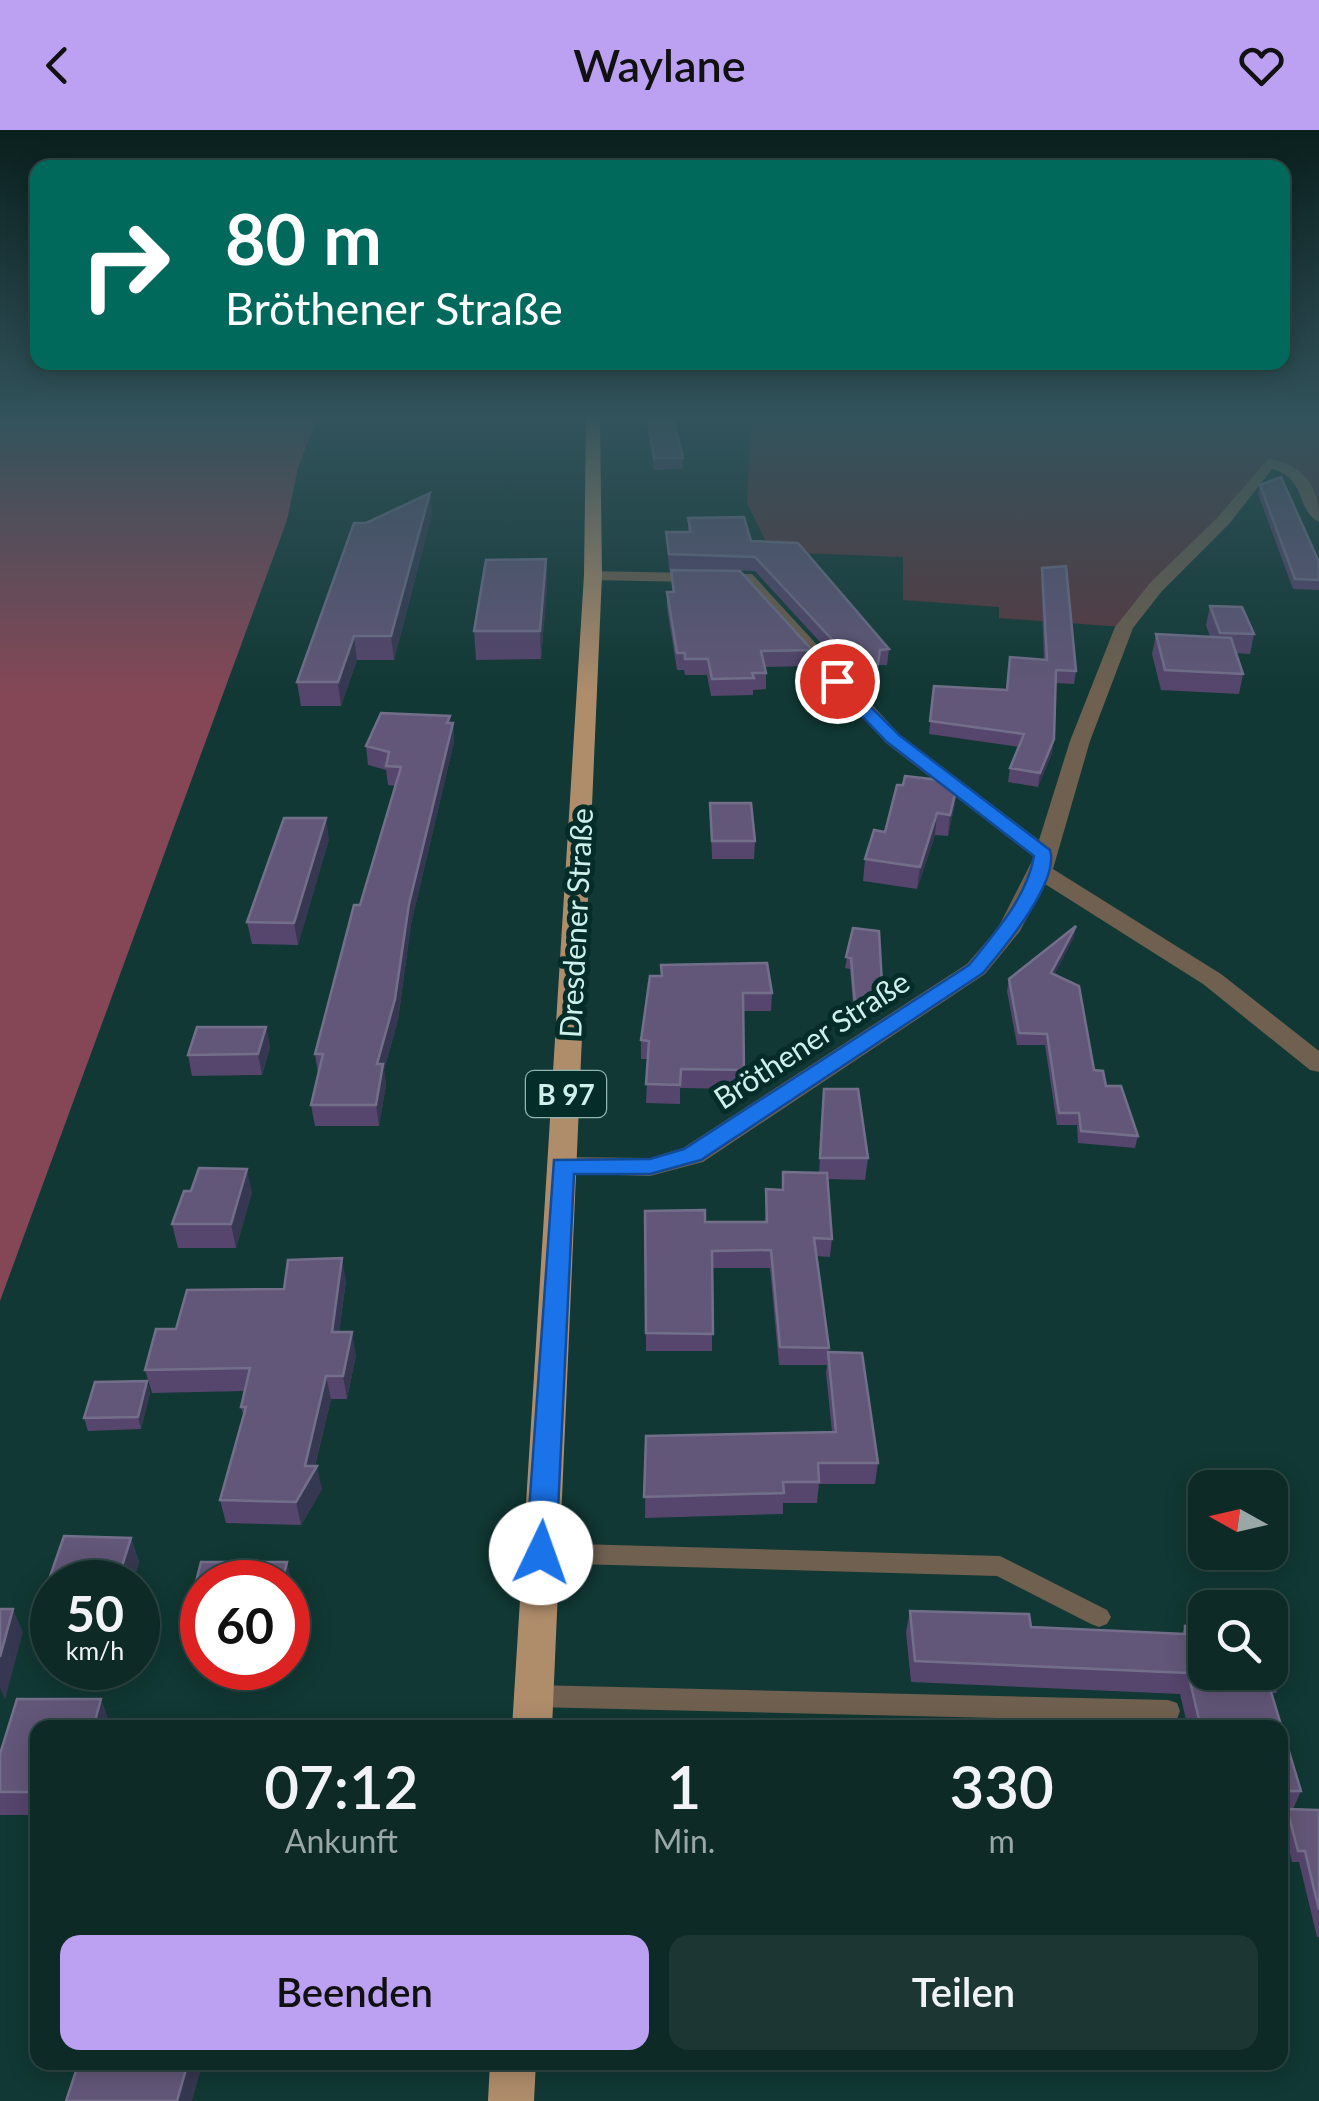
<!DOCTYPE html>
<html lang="de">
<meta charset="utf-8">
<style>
body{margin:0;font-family:Lato,sans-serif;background:#1b3633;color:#f1f3f6;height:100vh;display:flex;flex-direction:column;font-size:38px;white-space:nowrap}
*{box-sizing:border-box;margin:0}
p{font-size:32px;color:#9aa7a7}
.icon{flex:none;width:55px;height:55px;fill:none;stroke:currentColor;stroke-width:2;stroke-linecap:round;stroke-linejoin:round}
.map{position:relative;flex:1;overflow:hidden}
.details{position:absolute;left:30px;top:1590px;width:1258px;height:350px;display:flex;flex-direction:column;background:#0d2a27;border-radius:20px;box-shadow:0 5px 25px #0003,0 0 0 2px #2d4644}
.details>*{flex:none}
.banner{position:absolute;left:30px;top:30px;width:1260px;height:210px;border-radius:20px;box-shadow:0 5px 25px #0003,0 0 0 2px #2d4644;background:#00695c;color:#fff;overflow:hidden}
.needle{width:65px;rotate:278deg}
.controls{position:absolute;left:1188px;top:1340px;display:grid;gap:20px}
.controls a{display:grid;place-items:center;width:100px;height:100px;border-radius:20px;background:#0d2a27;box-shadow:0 5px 25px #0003,0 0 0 2px #2d4644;font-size:50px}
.speed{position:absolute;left:30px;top:1430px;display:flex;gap:20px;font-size:50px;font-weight:700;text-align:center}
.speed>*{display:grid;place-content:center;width:130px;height:130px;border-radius:50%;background:#0d2a27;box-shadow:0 5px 25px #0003,0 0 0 2px #2d4644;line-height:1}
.speed small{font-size:25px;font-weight:400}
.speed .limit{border:15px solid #d22;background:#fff;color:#111}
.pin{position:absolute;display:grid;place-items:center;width:85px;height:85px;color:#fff;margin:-42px;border:5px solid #fff;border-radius:50%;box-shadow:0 2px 10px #0007}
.me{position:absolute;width:110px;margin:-55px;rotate:3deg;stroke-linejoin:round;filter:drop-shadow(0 0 8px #0008)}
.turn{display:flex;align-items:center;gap:35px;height:210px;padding:0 30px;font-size:45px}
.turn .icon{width:130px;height:130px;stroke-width:2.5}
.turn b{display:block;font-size:70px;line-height:85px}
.eta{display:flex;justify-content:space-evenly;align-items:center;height:170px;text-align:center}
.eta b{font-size:60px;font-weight:600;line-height:70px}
.primary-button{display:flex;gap:20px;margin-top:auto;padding:20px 30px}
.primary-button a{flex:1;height:115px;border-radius:20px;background:#bca0f2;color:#111;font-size:40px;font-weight:600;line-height:115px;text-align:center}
.primary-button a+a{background:#1b3633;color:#f1f3f6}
header{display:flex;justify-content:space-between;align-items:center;height:130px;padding:0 30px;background:#bca0f2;color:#111;font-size:45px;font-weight:600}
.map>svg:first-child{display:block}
</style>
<header><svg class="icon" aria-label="back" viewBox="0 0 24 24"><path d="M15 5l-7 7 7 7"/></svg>Waylane<svg class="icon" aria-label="heart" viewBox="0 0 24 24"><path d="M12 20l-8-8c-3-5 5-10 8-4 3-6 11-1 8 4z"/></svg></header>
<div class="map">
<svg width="1319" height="1971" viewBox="0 0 1319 1971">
<rect width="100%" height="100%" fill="#113834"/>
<path fill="#5a373e" d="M751,288H1319V386L1301,344L1268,334L1123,497L999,488V477L903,470V427L771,422L747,373Z"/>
<path fill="#854756" d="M0,288H317L298,338L287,390L0,1171Z"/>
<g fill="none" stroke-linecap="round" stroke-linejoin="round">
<path fill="#70604f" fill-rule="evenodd" d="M541,1413L1000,1426L1107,1480L1111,1487L1107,1494L1099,1497L1091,1494L997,1446L541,1433L533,1430L530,1423L533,1416Z
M534,1555L1168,1570L1177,1573L1180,1581L1177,1589L1168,1592L534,1577L525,1574L522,1566L525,1558Z"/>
<path fill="#70604f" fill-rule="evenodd" d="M1268,329C1305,335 1319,356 1319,392C1296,381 1307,348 1272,339L1230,393L1162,461L1133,498L1090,611L1053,739L1221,844L1319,921V942L1310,940L1203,854L1045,754L1020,801L985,844L703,1032L650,1046L552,1043L548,1036L562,1027L650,1028L683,1018L967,834L998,798L1034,727L886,613L741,453L593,450L587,449V441L752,444L900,605L1039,710L1070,611L1115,497L1150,453L1218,387Z"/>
<path fill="#af8d6b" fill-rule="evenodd" d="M586,288H600L602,445L552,1598H512L584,445Z
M490,1932H536L534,1971H488Z"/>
</g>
<path fill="#56456c" d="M646,288H673L683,328L682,339L654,340Z
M1260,355L1319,432V460L1293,459L1258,364Z
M430,363L432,384L394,530H357L341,576H301L297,552L366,393Z
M688,388L751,411L889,519L887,535H879L876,550L853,548L851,535H841L755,441L669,439L666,402H688Z
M546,429L547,456L541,529L476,530L474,501Z
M1042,438L1076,541L1074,554L1056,553L1052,623L1038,657L1008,652L1010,638L1019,617L929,604L934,556L1007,560L1044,530L1041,450Z
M671,440L812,520L811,536L765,537L766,543V559L753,560V565L711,566L707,545H685L684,540H677L667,478V462H672Z
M1210,476L1254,504L1250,524L1236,523L1243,544L1239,564L1161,560L1152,524L1156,504L1210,507L1206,495Z
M453,593L454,612L411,794L398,890L384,940L386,955L379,996H315L311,975L318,944L315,924L395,656L388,655L386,640L368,635L366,616Z
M710,673L755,711L754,729H712Z
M955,673L948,706L935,705L917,759L863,751L865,729L885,702Z
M329,709L298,815L252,814L247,792Z
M853,798L883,873L882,884L854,885L850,839L845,838Z
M1074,807L1054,845L1094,940L1138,1006L1135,1018L1078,1013L1077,995H1057L1045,915H1017L1007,861L1009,849Z
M661,835L772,863L771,881H743V959L680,958V974L646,973L648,929H641V910L661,846Z
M266,897L270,917L262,945L192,946L188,925Z
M824,959L868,1028L865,1050L827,1049L832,1109L830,1127L816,1126L829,1222L878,1333L875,1354H819L817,1373H783V1384L645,1388L646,1306L832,1302L826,1243L827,1235H779L770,1138H712V1221H646L645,1081L705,1092H765L766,1059L782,1060L783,1042L819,1043Z
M252,1062L236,1118H178L172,1094Z
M346,1151L339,1202L356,1225L347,1269H331L315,1336L322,1359L301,1395L226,1393L220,1370L244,1287L241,1277L245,1261L152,1263L145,1240L176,1199L284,1159Z
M147,1251L150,1263L141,1299L88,1301L84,1288Z
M64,1406L131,1408L139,1432L133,1452H52V1505H47L38,1481Z
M201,1432H287L292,1456L288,1479V1452H202V1527H190L183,1503Z
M910,1481L1031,1497L1182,1504L1185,1496L1205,1542H1270V1502L1284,1542L1276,1563H1271L1301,1661L1293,1679L1319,1680V1807H1317L1299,1732H1292L1282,1691L1286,1682H1280V1598H1188L1180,1564L911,1552L906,1502Z
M17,1569H101L109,1592L108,1598H38V1685H0V1624Z"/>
<path fill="#353850" d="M430,363L432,384L394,530L391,506Z
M546,429L547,456L541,529L540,501Z
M354,506L357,530L341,576L338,552Z
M450,586L451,599L453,593L454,612L411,794L398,890L384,940L386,955L379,996L376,975L377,934L409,774L447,593Z
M1054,609L1052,623L1038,657L1040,643Z
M958,652L955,673L948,706L950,685Z
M937,683L935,705L917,759L920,737Z
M326,688L329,709L298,815L294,793Z
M1076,796L1074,807L1049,855L1051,843Z
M266,897L270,917L262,945L258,924Z
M247,1039L252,1062L236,1118L231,1094Z
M342,1128L346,1151L336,1225L332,1202Z
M352,1202L356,1225L347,1269L343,1246Z
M326,1246L331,1269L313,1343L317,1336L322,1359L301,1395L296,1372Z
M147,1251L150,1263L141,1299L138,1287Z
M131,1408L139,1432L133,1452H117Z
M287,1432L292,1456L288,1479V1452H282Z
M13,1479L23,1502L5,1570L0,1558V1527Z
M101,1569L109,1592L108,1598H93Z
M188,1932H203L192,1971H177Z"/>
<path fill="#635779" stroke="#736f8b" stroke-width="2.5" d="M648,288H673L683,328H654Z
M1281,347L1319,432V450L1295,449L1260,355Z
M430,363L391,506H354L338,552H297L354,393H366Z
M744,387L751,411L798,413L889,519L880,520L878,534L854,533L852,520H842L755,427L669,424L666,402H691L688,388Z
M546,429L540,501H474L486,430Z
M1066,436L1076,541L1056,540L1054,609L1040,643L1010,638L1024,604L930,591L934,556L1007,560L1010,527L1047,530L1042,438Z
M671,440L740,441L812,520L761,521L766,543H752L754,548L712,549L708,529H685V523H677L667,462H674Z
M1210,476L1242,477L1254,504L1220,503Z
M1156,504L1231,508L1243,544L1165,540Z
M381,583L450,586L447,593H453L409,774L395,869L377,934H383L376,975H311L323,924H315L354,775H360L401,637L386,636L389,622L366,616Z
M905,646L958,652L950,685L937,683L920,737L865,729L874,700L885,702L897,655H903Z
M710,673H751L755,711H712Z
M284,688H326L294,793L247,792Z
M1076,796L1051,843L1079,856L1094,940L1103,941L1106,956H1121L1138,1006L1081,1001L1079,983H1059L1047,904L1019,903L1009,849Z
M853,798L879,801L883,873L855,874L851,828L846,827Z
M767,833L772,863H743L744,940L681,939L680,955L646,954L649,911L641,910L650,846H662L661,835Z
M197,897H266L258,924L188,925Z
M824,959H858L868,1028H820Z
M199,1038L247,1039L231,1094H172L184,1061H191Z
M783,1042L827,1043L832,1109L814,1108L829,1218L780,1217L771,1120L712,1121L713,1204L646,1203L645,1081L705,1080V1092H767L766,1059L783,1060Z
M342,1128L332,1202H352L343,1246H326L305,1336H317L296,1372L220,1370L246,1277H241L250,1238L145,1240L156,1199H176L187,1160L284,1159L288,1130Z
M828,1222L862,1223L878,1333H818L819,1352H783L784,1363L644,1367L646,1306L836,1302Z
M147,1251L138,1287L84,1288L95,1252Z
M64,1406L131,1408L117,1452H52V1482L38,1481Z
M201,1432H287L282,1452H202V1504L183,1503Z
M0,1479H13L0,1527Z
M910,1481L1029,1484L1031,1497L1185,1504V1496L1205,1498V1542H1265L1301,1661H1280V1598H1201L1188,1543L915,1531Z
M1270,1502H1275L1284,1542L1270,1541Z
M17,1569H101L93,1598H38V1662H0V1624Z
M1287,1679L1319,1680V1780L1305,1721H1298Z
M79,1932H188L177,1971H66Z"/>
<linearGradient id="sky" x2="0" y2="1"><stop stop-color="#091f1d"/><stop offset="0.51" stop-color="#32535c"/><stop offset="1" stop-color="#32535c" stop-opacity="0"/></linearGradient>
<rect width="1319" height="564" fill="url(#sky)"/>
<path fill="#1a73e8" stroke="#114b97" stroke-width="2.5" d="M831,548H842L899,605L1050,720C1060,752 1003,819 983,843L701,1030L650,1044H574L556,1423L552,1432L541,1435L531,1432L526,1423L554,1030L650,1029L684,1019L969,835C995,803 1027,767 1034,726L887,612L831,554Z"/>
<g text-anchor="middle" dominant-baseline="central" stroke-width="10" stroke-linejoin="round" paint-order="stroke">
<rect fill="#042d2a" stroke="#91b6b1" stroke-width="2.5" x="526" y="941" width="80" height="46" rx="8"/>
<g font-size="28" font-weight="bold" fill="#cdf0eb">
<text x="566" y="964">B 97</text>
</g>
<g font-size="30" fill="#cdf0eb" stroke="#042d2a">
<text transform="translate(575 793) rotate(-87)">Dresdener Straße</text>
<text transform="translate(811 909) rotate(-33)">Bröthener Straße</text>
</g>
</g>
</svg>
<div class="controls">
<a><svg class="needle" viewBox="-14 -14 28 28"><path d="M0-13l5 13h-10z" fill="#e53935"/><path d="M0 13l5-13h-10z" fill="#9aa7a7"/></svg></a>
<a><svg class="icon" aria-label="search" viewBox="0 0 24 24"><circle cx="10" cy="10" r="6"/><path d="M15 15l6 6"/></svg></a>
</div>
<div class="speed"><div>50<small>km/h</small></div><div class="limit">60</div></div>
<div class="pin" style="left:837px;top:551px;background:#d93025"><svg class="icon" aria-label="arrive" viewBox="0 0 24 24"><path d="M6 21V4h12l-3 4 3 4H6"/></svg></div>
<svg class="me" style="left:541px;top:1423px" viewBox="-20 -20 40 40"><circle r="19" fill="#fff"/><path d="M0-13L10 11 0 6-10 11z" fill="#1a73e8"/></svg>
<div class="banner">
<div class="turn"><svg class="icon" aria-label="right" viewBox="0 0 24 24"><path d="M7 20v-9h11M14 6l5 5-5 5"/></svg><div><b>80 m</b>Bröthener Straße</div></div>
</div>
<section class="details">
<div class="eta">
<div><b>07:12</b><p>Ankunft</p></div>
<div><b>1</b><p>Min.</p></div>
<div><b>330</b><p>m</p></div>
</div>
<div class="primary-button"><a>Beenden</a><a>Teilen</a></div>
</section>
</div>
